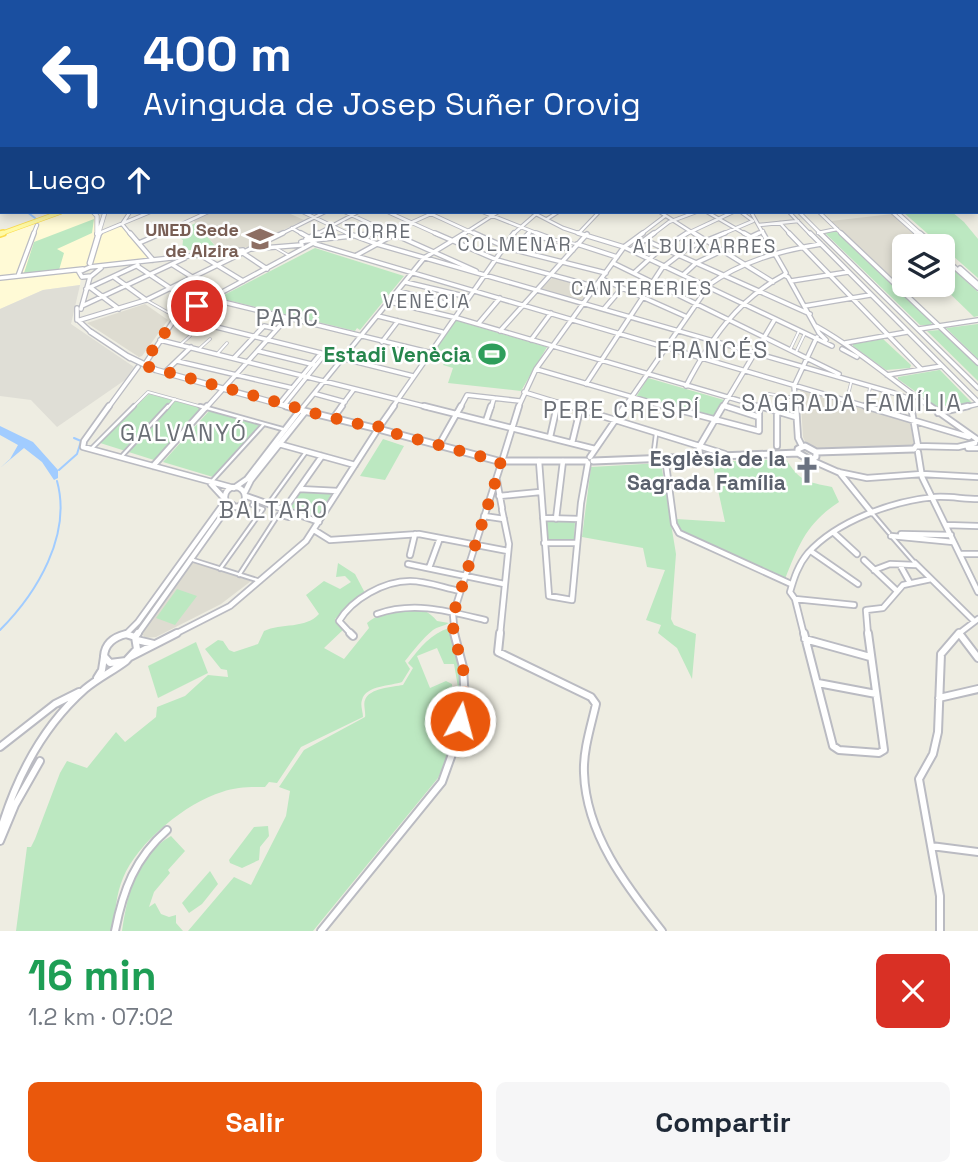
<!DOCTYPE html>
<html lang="es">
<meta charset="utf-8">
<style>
body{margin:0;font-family:"Space Grotesk",sans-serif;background:#f6f6f7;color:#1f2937;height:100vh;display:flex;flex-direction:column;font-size:26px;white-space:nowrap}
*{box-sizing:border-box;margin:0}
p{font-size:23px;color:#747a83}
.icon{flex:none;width:38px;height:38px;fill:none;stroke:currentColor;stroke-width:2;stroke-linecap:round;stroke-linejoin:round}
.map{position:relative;height:931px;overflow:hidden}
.drawer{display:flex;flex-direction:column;background:#fff;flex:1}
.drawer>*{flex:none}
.banner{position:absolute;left:0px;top:0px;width:978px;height:214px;box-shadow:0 4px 10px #0003;background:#1a4fa0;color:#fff;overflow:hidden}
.fabs{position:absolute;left:892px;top:234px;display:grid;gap:14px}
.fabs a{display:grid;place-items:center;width:63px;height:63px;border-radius:10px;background:#fff;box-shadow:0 4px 10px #0003;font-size:35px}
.pin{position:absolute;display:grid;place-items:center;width:60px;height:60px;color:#fff;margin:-30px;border:4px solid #fff;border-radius:50%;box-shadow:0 2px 7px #0007}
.me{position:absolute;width:77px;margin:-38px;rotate:7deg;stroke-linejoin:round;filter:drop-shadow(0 0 5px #0008)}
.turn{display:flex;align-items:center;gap:24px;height:147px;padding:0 28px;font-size:32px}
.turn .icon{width:91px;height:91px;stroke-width:2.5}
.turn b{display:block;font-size:49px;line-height:60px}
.then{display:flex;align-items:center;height:66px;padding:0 28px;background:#0003;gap:14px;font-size:26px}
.round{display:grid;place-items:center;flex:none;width:74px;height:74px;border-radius:10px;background:#f6f6f7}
.head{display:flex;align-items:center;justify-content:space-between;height:119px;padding:0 28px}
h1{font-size:42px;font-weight:800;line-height:52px;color:#1e9e55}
.primary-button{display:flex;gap:14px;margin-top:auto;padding:14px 28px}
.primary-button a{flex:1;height:80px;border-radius:10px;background:#ea580c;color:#fff;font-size:28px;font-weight:800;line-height:80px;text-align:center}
.primary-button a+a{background:#f6f6f7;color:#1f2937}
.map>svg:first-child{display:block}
</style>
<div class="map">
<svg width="978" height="931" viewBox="0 0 978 931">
<rect width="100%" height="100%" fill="#eeede2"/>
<path fill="#fffad6" d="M61,212H100L98,234L122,224L154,261L82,268L80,285L43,290L0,309V234Z"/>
<path fill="#dfded6" d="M80,285L71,324L134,367L125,380L57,427L31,400L0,396V309L43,290Z"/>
<path fill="#dedcd1" d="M211,212H286L304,220L248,247L219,250L193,220Z
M892,214L928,247H905V285L936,287L907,292L831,221Z
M553,277L592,288L582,301L540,290Z
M145,304L168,320L142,356L139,357L87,323Z
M800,390L910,423L914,445L817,448L806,444L803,437Z
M192,562L251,581L221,604L156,637L145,638L141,632L143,627Z"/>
<path fill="#bce8c1" d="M903,212H952L964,222L978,239V278Z
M94,219L92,233L57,249L64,253L59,270L24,273L34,242Z
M196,223L216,247L182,251L183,240L172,234Z
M836,231L932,322L931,325H920L825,233Z
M315,248L404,276L360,330L357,328L355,331L223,299L226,297L224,295Z
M943,260L978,292V316L974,317L941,285H943Z
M455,320L547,347L521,391L448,383L453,368L443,365L448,357L432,352Z
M978,324V359L946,328Z
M940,330L978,366V381L927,331Z
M883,339L911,365L910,368L886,370L853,346V344Z
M939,370H940L972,403L937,407L898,379V377Z
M648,378L724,400L714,420L636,397Z
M149,394L201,408L154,460L97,442Z
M209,411L261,425L213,477L163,462Z
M383,439L404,446L385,480L360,476Z
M786,459C799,481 807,482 832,487L839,502C807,523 799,544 785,579L679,531L676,519L725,522L712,462Z
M661,463L676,554L671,619L674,625L696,634L692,679L677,648L658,633L661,625L646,620L665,570L647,567L643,548L582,537L591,467Z
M300,492L332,493L318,517L289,507Z
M547,520L575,521L574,540H547Z
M338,563L355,574L365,593L335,619L345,628L324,648L344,659L369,628L367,623C386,608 420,599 437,621L449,623C444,626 437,627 433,630C423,638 413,651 405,661L410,669L402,682C391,686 366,685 362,700C360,705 363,712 363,717L301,747L277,783L269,782L265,787C250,787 236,787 222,792C187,802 137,843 123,878C116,894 115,914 113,931H16L27,847H31L35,839L60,773L67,761L87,768L116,732L125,742L156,717L157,707L185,696L208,675L228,677L227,670L221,669L205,649L218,640L223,641L229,650L234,652L258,644L264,631C281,623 306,629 319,614L306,595L324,581L340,589L351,582L345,576L336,577Z
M177,589L197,596L175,625L156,618Z
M449,628L462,676L460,699L454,664H444L437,648L417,656L430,688L446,681L452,684L453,707L446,750L450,751L438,778L313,931H188L234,877L251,885L286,816L290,791L279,787L304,750L365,717C366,713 363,704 365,700C369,688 393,687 403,685L413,668L408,663C420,647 431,634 449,628Z
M196,642L208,673L158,698L148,666Z
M268,826L269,836L260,847L259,860L242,868L230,863L229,860L254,827Z
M171,836L185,851L168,870L170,873L154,892L149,907L155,903L161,914L169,917L176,915V923L183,931H122C128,893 135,857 171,836Z
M210,871L218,884L202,904L189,913L182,903Z"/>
<path fill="#a1ccff" d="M0,426L33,442L58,470V478L54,480L42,462L24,448L0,468L10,459L18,445L0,435Z"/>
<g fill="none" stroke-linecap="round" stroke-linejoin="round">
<path stroke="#a1ccff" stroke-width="2" d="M233,0L238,2
M401,2L412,0
M27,212L35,218
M59,470L77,454L81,441L74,438
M0,630C37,593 72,535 57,481"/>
<path stroke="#a1ccff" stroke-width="3.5" d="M960,2L966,0"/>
<defs>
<path id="pedestrian-far1" d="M552,239L576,244
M276,248L288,255
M146,300L176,317
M180,345L190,336
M199,349L210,339
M790,350L799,331
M796,352L805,333
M217,354L227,343
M769,394L795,398
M847,399L851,383
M866,405L870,388
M132,408L148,392L206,408
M167,408L175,399
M887,408L889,393"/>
<path id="pedestrian" d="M200,406L286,430
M886,411L887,406
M92,448L134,406
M121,457L168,406
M653,458L656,434
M212,481L264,424
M269,503L306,452
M872,513L889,533
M893,538L914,562
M190,559L260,581
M220,569L263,509L252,505L256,500
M239,575L278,515L289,518L292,514"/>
<path id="minor-far4" d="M174,0L176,2
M330,0L335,2
M518,0L529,2
M719,0L721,2
M0,37L2,40
M0,57L2,59"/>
<path id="minor-far3" d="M130,212L122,224L131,235
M303,212L351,235
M345,212L395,235
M388,212L439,235
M427,212L477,235
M483,212L541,235
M532,212L563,228L584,235
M660,212L696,235
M707,212L747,235
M741,212L752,220
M751,212L764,235
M789,212L811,235
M799,212L822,235
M819,212L843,235
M892,212L918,235
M897,212L922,235
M547,219L558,212
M780,223L791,235
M759,225L798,221
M292,228L304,235
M580,232L599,212
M818,233L837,229
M97,234L150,212
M33,235L37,225
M158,235L208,212
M279,235L325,212
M315,235L358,212
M370,235L406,225L435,212
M394,235L404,229
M462,235L498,212
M512,235L536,214
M527,235L530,231
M640,235L665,216
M652,235L669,222L696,212
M684,235L733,212
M720,235L753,221
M756,235L763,231"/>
<path id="minor-far2" d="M130,233L153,260
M301,233L310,238
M347,233L377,244L894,393L907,398L910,403
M391,233L476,271
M435,233L497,260L596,287
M474,233L503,246
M529,233L526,236L552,239L536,233
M578,233L624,247L832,346
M694,233L773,282
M744,233L772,249
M763,233L786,273L784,275L788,277L819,333L826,340
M789,233L921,369
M810,233L978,402
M820,233L978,388
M841,233L978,363
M916,233L932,247
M920,233L936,247
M97,234L100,233
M306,239L318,233
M550,240L553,245L573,250
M645,240L810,314
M139,243L162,233
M315,244L871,408
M577,244L617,257
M302,245L301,242L305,241L379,233
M503,247L606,273
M251,249L301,245
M631,250L654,233
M240,251L267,269
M357,255L397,233
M202,256L243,281
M943,257L978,288
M613,263L839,374
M173,265L219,294
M137,266L197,306
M960,268L978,284
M634,273L656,253L687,233
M683,275L696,263L759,233
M18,276L34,233
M91,276L82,277L79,272L90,267L243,250
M114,277L146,300
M0,278L83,269
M602,279L687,317
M791,281L848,272
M405,282L468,297
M707,286C742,261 779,251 821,244
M91,288L119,309
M86,289L138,265
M398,291L460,307
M211,299L428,352
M390,302L457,318L765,408
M82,306L185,258
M805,306L870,295
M77,308V320H80L146,300L283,233
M81,309L90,277L101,268
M604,309L622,288
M378,316L442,332
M176,317L413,376
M79,321L91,332
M478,324L500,298
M816,326C857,349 893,381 932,408
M919,329L978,320
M500,331L587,234
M160,340L431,408
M531,340L551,313
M382,342L398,321
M845,343L907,332
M842,349L857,357
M258,351L315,365
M234,358L264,326L277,329
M177,361L292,388
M145,364L176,317L315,242
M536,369L670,408
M165,372L191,347
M887,375L942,366
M586,384L662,268L688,248L725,233
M686,386C710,340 737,300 784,275
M524,392L576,408
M316,394L345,402
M280,403L321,353
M910,403L911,408
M285,404L325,354
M724,406L730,408
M303,407L424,258L465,233
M108,408L138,367
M206,408L286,319
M340,408L354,389
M392,408L514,233
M460,408L467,395L520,401
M491,408L494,398
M518,408L536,369L624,247L643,233
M557,408L558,402
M624,408L708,287
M722,408L775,319
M796,408L794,386L817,337
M961,408L978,404"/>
<path id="minor-far1" d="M109,406L84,441L83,447L234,488L247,479L300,410
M424,406L595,449
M570,406L725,454
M664,406L759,431V407
M725,406L759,417
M759,406L796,417
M796,406L798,438L802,446
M865,406L969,437
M911,406L918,446
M930,406L978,440
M777,412V446
M938,413L968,406
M334,417L342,406
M486,421L491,406
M380,426L394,406
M550,437L557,406
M572,443L580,410
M279,444L355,465
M439,445L461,406
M968,448H978
M914,449L916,446L958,447L975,443
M918,452L922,477L978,592
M700,456L699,447L723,406
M590,457L625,406
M665,457L674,524L679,533L791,584
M503,458L519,406
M811,460L838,472L867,478L922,474L978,477
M539,461L549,596L572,600L581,503L588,463
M153,466L207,406
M839,472L872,513
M497,481L502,508
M211,484L223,497
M225 497a10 10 0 1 1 20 0a10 10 0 1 1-20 0Z
M299,489L338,491
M245,492L251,480L305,412
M246,496L319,522
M499,496L540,492
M284,510L322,456
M484,516L504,519
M543,518L579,519
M556,519L563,461
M946,525L978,526
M314,530L330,540L419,534L508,551
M833,532L857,554
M901,534L951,535
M891,536L953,542
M544,543H576
M812,552L858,584
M960,554H978
M410,555L415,534
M864,560L897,591
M915,563L974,621
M408,564L504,584
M900,565L910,583
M429,568L440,538
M874,570L890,564L916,565
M795,599L854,605
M377,614C414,601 448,611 485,620
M126,634L138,622L224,503
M122,635H129
M137,635L223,514L233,505
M173,635L230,606L306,541L376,432
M352,635L339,621C352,599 384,581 410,581C427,581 444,588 460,591
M455,635L453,615L501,464
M500,635L509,544L502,510
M804,635L795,599L790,592C794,578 798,565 808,553C837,521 892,501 935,497C949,496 964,499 978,499
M868,635L866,610L883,608L903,585L931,579
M957,635L978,619"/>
<path id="minor" d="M350,633L353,636
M500,633L498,652L591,697L596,704C591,726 583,750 584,773C586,834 626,886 662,931
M804,633L833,746L839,750L879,753L884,750L868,633
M959,633L978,658
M126,634L135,637L137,649L126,661L110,663L104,656C105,643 114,637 126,634Z
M135,637L138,633
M805,639L870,657
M137,640L154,644
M130,657L177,633
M97,678L102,670L104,657
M818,683L876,694
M939,698L978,689
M0,747L55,704L79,692
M0,832C16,778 43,726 85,689C98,678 113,671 126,661
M0,841L15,805L40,761
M931,846L978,852
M115,931C123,890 135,858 167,830
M321,931L442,782L456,743L465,701L463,667L454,633
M940,931V896L919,779L933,754L938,732L941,654L959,633"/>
<path id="tertiary-far3" d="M709,0L715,2
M833,2L835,0"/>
<path id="tertiary-far2" d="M93,212L97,216V234
M98,235L105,212"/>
<path id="tertiary-far1" d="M90,263L99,233
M91,332L130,358
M127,356L156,370L293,408"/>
<path id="tertiary" d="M286,406L300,410
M300,410L374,428
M382,430L498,461
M816,452L914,449
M798,453L810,460L816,457V452
M798,453V449L805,446L816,452
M506,461H586
M593,461L798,453"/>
<path id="secondary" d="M139,0L141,2
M694,0L696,2"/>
<path id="primary-far2" d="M0,47L2,49
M0,91L2,89
M0,95L2,97"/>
<path id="primary-far1" d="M0,234L61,212"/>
<path id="primary" d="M0,234L3,233"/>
</defs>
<use href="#pedestrian-far1" stroke="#babbc2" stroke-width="3.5"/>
<use href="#pedestrian" stroke="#babbc2" stroke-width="6"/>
<use href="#minor-far4" stroke="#babbc2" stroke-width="3.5"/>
<use href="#minor-far3" stroke="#babbc2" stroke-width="4.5"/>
<use href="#minor-far2" stroke="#babbc2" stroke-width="6"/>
<use href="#minor-far1" stroke="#babbc2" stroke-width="8"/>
<use href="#minor" stroke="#babbc2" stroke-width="10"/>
<use href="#tertiary-far3" stroke="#babbc2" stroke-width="4.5"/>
<use href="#tertiary-far2" stroke="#babbc2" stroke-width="5"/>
<use href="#tertiary-far1" stroke="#babbc2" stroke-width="7"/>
<use href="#tertiary" stroke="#babbc2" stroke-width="9"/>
<use href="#secondary" stroke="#bbbdc4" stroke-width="4.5"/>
<use href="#primary-far2" stroke="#fbdc4e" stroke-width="4.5"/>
<use href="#primary-far1" stroke="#fbdc4e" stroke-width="5"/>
<use href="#primary" stroke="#fbdc4e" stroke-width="8"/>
<use href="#pedestrian-far1" stroke="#fff" stroke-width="2"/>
<use href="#pedestrian" stroke="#fff" stroke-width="2.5"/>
<use href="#minor-far4" stroke="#fff" stroke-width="2"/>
<use href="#minor-far3" stroke="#fff" stroke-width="2.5"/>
<use href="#minor-far2" stroke="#fff" stroke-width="3.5"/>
<use href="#minor-far1" stroke="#fff" stroke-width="4.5"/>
<use href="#minor" stroke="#fff" stroke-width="6"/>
<use href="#tertiary-far3" stroke="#fff" stroke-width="2.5"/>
<use href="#tertiary-far2" stroke="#fff" stroke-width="3.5"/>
<use href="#tertiary-far1" stroke="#fff" stroke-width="4.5"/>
<use href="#tertiary" stroke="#fff" stroke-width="5"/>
<use href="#secondary" stroke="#fff" stroke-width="2.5"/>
<use href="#primary-far2" stroke="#fffaa6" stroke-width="2.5"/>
<use href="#primary-far1" stroke="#fffaa6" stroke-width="3.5"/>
<use href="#primary" stroke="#fffaa6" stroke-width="5"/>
<defs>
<path id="rail" d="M577,0L589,2"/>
</defs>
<use href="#rail" stroke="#b6b6b7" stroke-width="2.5"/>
<use href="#rail" stroke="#fff" stroke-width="2" stroke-dasharray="2.5" stroke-linecap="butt"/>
</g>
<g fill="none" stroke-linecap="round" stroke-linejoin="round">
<path stroke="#ea580c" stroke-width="12" stroke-dasharray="0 21.6" d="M197,306L176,317L147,358L145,366L288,405C315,415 346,420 374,428L380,426L382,430L498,461L501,464L453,615C451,637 462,655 464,676C466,691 463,706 460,721"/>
</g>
<defs>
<symbol id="university-bare" viewBox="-9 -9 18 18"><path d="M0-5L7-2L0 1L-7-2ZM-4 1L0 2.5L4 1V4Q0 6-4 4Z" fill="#8d6e63" stroke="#fff" stroke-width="2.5" paint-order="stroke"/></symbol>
<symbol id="stadium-bare" viewBox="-9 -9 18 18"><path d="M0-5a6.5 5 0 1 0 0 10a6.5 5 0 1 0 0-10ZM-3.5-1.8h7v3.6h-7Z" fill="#2e9e5b" stroke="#fff" stroke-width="2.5" paint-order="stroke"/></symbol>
<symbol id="church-bare" viewBox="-9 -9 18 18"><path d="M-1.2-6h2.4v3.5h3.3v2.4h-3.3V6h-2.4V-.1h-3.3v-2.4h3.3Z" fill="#6b7280" stroke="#fff" stroke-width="2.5" paint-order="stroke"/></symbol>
</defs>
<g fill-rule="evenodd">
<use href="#university-bare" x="241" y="220" width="38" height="38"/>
<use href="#stadium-bare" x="473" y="335" width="38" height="38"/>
<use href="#church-bare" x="788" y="451" width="38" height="38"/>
</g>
<g text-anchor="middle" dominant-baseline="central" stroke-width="5" stroke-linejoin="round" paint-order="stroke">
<g font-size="18" font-weight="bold" fill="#785e54" stroke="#fff" text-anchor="end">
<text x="239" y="229">UNED Sede<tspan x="239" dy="21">de Alzira</tspan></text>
</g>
<g font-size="19" letter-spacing="2" fill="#6b6f76" stroke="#fff">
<text x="362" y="231">LA TORRE</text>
<text x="515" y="244">COLMENAR</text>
<text x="705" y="246">ALBUIXARRES</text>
<text x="642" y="288">CANTERERIES</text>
<text x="427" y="301">VENÈCIA</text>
</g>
<g font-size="21" font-weight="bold" fill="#27864d" stroke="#fff" text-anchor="end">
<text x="471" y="354">Estadi Venècia</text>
</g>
<g font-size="21" font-weight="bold" fill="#5b616d" stroke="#fff" text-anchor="end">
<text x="786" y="458">Esglèsia de la<tspan x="786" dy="24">Sagrada Família</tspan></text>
</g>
<g font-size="23" letter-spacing="2" fill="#6b6f76" stroke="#fff">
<text x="288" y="318">PARC</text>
<text x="713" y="350">FRANCÉS</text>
<text x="852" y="403">SAGRADA FAMÍLIA</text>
<text x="622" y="410">PERE CRESPÍ</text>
<text x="184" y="433">GALVANYÓ</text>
<text x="274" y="510">BALTARO</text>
</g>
</g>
</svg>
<div class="fabs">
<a><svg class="icon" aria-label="layers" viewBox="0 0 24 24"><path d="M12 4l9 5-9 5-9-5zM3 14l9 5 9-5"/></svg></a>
</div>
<div class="pin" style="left:197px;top:306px;background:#d93025"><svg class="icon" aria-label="arrive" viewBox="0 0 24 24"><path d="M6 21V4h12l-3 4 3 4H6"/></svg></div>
<svg class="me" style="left:460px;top:721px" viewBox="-20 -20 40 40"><circle r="17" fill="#ea580c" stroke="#fff" stroke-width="3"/><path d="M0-11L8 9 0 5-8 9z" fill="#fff"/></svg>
<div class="banner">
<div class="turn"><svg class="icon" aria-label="left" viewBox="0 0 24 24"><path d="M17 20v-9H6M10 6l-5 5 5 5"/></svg><div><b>400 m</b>Avinguda de Josep Suñer Orovig</div></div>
<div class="then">Luego<svg class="icon" aria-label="ahead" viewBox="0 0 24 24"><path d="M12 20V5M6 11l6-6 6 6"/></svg></div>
</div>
</div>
<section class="drawer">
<div class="head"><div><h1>16 min</h1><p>1.2 km · 07:02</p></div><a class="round" style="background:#d93025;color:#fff"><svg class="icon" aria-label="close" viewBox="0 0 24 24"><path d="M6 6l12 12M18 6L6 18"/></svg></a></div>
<div class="primary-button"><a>Salir</a><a>Compartir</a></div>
</section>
